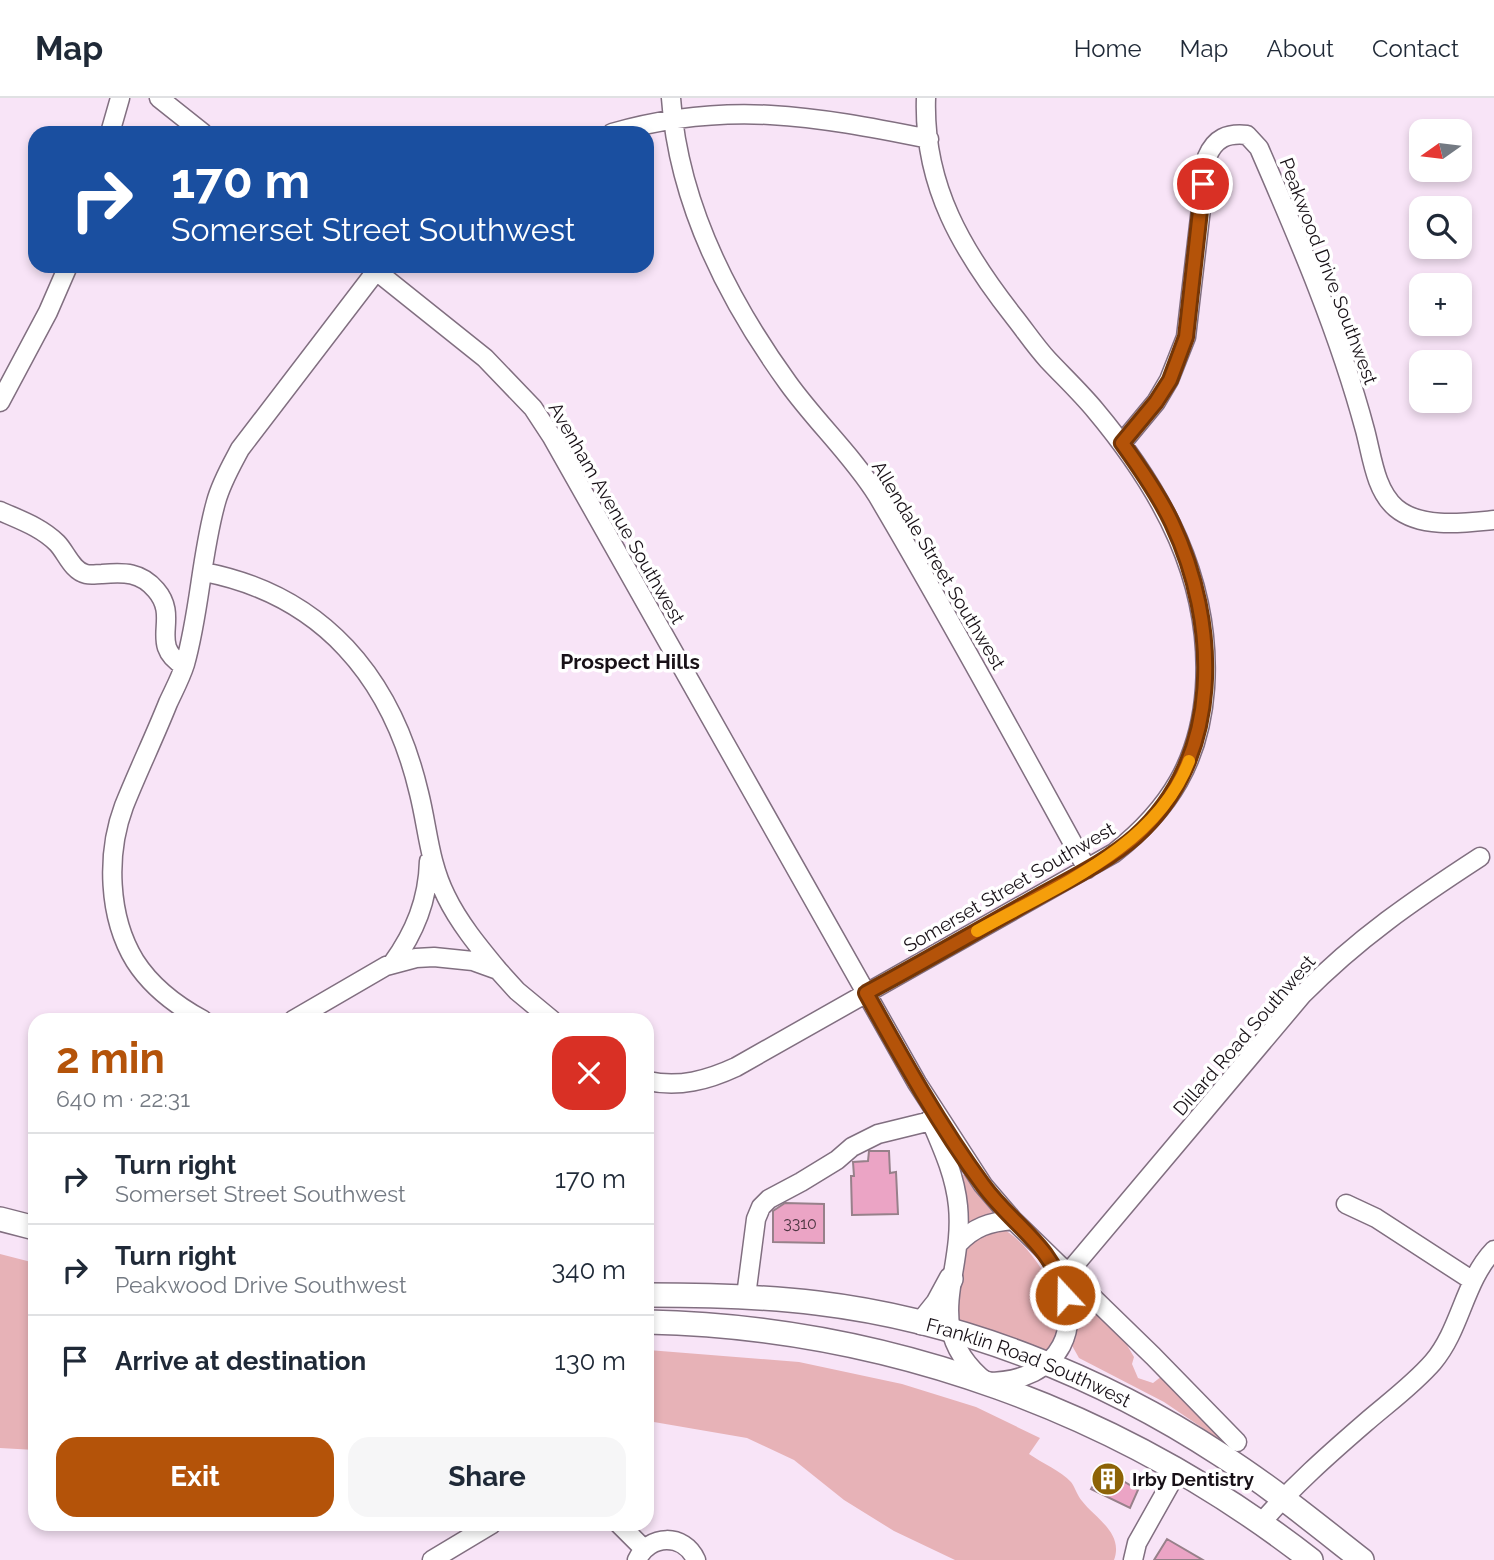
<!DOCTYPE html>
<meta charset="utf-8">
<style>
body{margin:0;font-family:Raleway,sans-serif;background:#f6f6f7;color:#1f2937;height:100vh;display:flex;flex-direction:column;font-size:26px;white-space:nowrap}
*{box-sizing:border-box;margin:0}
p{font-size:23px;color:#747a83}
.icon{flex:none;width:38px;height:38px;fill:none;stroke:currentColor;stroke-width:2;stroke-linecap:round;stroke-linejoin:round}
.map{position:relative;flex:1;overflow:hidden}
.panel{position:absolute;left:28px;top:915px;width:626px;height:518px;display:flex;flex-direction:column;background:#fff;border-radius:21px;box-shadow:0 4px 10px #0003}
.panel>*{flex:none}
.guide{position:absolute;left:28px;top:28px;width:626px;height:147px;border-radius:21px;box-shadow:0 4px 10px #0003;background:#1a4fa0;color:#fff;overflow:hidden}
.needle{width:46px;rotate:256deg}
.tools{position:absolute;left:1409px;top:21px;display:grid;gap:14px}
.tools a{display:grid;place-items:center;width:63px;height:63px;border-radius:14px;background:#fff;box-shadow:0 4px 10px #0003;font-size:35px}
.pin{position:absolute;display:grid;place-items:center;width:60px;height:60px;color:#fff;margin:-30px;border:4px solid #fff;border-radius:50%;box-shadow:0 2px 7px #0007}
.me{position:absolute;width:77px;margin:-38px;rotate:339deg;stroke-linejoin:round;filter:drop-shadow(0 0 5px #0008)}
.turn{display:flex;align-items:center;gap:24px;height:147px;padding:0 28px;font-size:32px}
.turn .icon{width:91px;height:91px;stroke-width:2.5}
.turn b{display:block;font-size:49px;line-height:60px}
.round{display:grid;place-items:center;flex:none;width:74px;height:74px;border-radius:21px;background:#f6f6f7}
.overview{display:flex;align-items:center;justify-content:space-between;height:119px;padding:0 28px}
h1{font-size:42px;font-weight:700;line-height:52px;color:#b45309}
.button{display:flex;gap:14px;margin-top:auto;padding:14px 28px}
.button a{flex:1;height:80px;border-radius:21px;background:#b45309;color:#fff;font-size:28px;font-weight:700;line-height:80px;text-align:center}
.button a+a{background:#f6f6f7;color:#1f2937}
ul{padding:0;list-style:none}
li{display:flex;align-items:center;gap:21px;height:91px;padding:0 28px;border-top:2px solid #e0e1e3}
li div{flex:1}
li b{display:block;font-size:26px}
li em{font-style:normal}
header{display:flex;align-items:center;gap:42px;box-sizing:border-box;height:98px;padding:0 35px;background:#fff;border-bottom:2px solid #e0e1e3}
header strong{font-size:33px}
nav{display:flex;gap:38px;margin-inline-start:auto;font-size:24px}
.map>svg:first-child{display:block}
</style>
<header>
<strong>Map</strong>
<nav><a>Home</a><a>Map</a><a>About</a><a>Contact</a></nav>
</header>
<div class="map">
<svg width="1494" height="1462" viewBox="0 0 1494 1462">
<rect width="100%" height="100%" fill="#f8e4f7"/>
<path fill="#e7b2b7" d="M962,1077H966L996,1118L977,1121L967,1128Z
M1003,1131C1028,1144 1060,1193 1062,1221C1062,1231 1053,1246 1048,1256L957,1226L955,1218L967,1147L973,1137Z
M0,1156L35,1165V1352L0,1350Z
M1079,1204L1087,1205L1124,1242L1134,1259L1132,1266L1138,1280L1153,1285L1162,1278L1232,1350L1164,1304L1079,1260L1070,1244L1074,1207Z
M648,1252L799,1264L902,1286L976,1309L1040,1340L1029,1356C1042,1365 1061,1373 1071,1384C1075,1389 1077,1397 1082,1403C1095,1420 1124,1435 1114,1462H955L894,1433L844,1402L794,1362L747,1340L648,1323Z"/>
<path fill="#eba4c5" stroke="#97808a" stroke-width="2" d="M869,1053H889L890,1075L896,1074L898,1116L852,1117L851,1078H854L853,1064L868,1063Z
M785,1105L824,1106V1145L773,1144V1113Z
M1103,1371L1138,1392L1130,1410L1091,1391Z
M1167,1441L1203,1462H1154Z"/>
<g fill="none" stroke-linecap="round" stroke-linejoin="round">
<defs>
<path id="minor" d="M159,0L203,35
M671,0C678,104 728,202 788,285C816,324 852,357 877,397C950,520 1018,646 1087,771
M110,35L120,0
M612,35C727,2 814,18 929,41
M370,168L485,260L533,310L552,339L917,985L983,1087L1013,1122L1153,1258L1237,1344
M0,304L48,214L68,168
M1122,345L1156,304L1169,282L1186,239L1207,59C1215,40 1227,35 1247,37L1259,50C1299,142 1339,235 1365,332C1372,358 1375,392 1396,410C1421,431 1464,425 1494,422
M0,413C20,422 41,429 57,445C66,454 72,473 86,476C91,477 97,476 102,476C124,474 141,474 156,492C181,521 147,546 184,568
M204,474C323,497 392,580 419,695C428,731 429,764 446,798C459,825 479,849 498,872
M392,866C415,834 428,802 429,763
M203,922C177,908 151,888 135,863C108,819 106,756 124,708C138,673 154,640 168,605C174,592 181,579 185,566C200,513 201,457 216,404C221,385 231,368 240,351L380,168
M293,922L386,868L416,860L434,859L473,863L498,872L517,893L552,922
M648,983C679,990 708,982 736,969L1114,755C1170,711 1200,662 1205,590C1212,482 1162,392 1095,312C1080,294 1064,279 1048,262C1036,249 1026,234 1015,220C963,154 923,88 926,0
M930,1021C942,1049 955,1077 958,1108C965,1179 919,1229 986,1284C1062,1284 1089,1227 1052,1164
M1346,1106L1376,1120L1473,1183
M958,1146C974,1129 989,1124 1013,1122
M1068,1175L1302,897C1358,840 1414,802 1480,759
M746,1198L756,1121L761,1109L769,1101L801,1084L837,1062L852,1049L878,1036L931,1023
M1261,1425C1293,1388 1328,1357 1365,1325C1388,1305 1413,1287 1433,1264C1461,1231 1464,1183 1494,1152
M619,1426L644,1451
M432,1462L492,1426
M637,1462C649,1436 684,1435 696,1462
M1133,1462L1137,1445L1178,1372"/>
<g id="major">
<path d="M0,1121L35,1130"/>
<path id="s1" d="M648,1197C704,1197 761,1198 817,1205C960,1222 1102,1279 1221,1357C1271,1389 1316,1426 1362,1462"/>
<path d="M648,1224C888,1229 1121,1314 1311,1462"/>
<path d="M922,1225L938,1205L951,1181"/>
</g>
</defs>
<use href="#minor" stroke="#816f80" stroke-width="21"/>
<use href="#major" stroke="#816f80" stroke-width="26"/>
<use href="#minor" stroke="#fff" stroke-width="18"/>
<use href="#major" stroke="#fff" stroke-width="23"/>
</g>
<g fill="none" stroke-linecap="round" stroke-linejoin="round">
<defs>
<path id="route" d="M1065,1197C1051,1146 1013,1128 983,1087C939,1027 902,960 866,895C920,866 973,835 1027,805C1063,784 1104,766 1135,739C1224,660 1219,525 1172,425C1159,397 1140,370 1122,345L1156,304L1170,282L1186,239L1203,86"/>
</defs>
<use href="#route" stroke="#753606" stroke-width="18"/>
<use href="#route" stroke="#b45309" stroke-width="12"/>
<path stroke="#f59e0b" stroke-width="12" d="M977,833C1053,790 1156,750 1189,663"/>
</g>
<defs>
<symbol id="building-disc" viewBox="-11 -11 22 22"><circle r="9.5" fill="#8d6307" stroke="#fff"/><path d="M-4-6H4V6H1V3H-1V6H-4ZM-2.5-4.3h1.7v1.8h-1.7ZM.8-4.3h1.7v1.8H.8ZM-2.5-1h1.7V.8h-1.7ZM.8-1h1.7V.8H.8Z" fill="#fff"/></symbol>
</defs>
<g fill-rule="evenodd">
<use href="#building-disc" x="1089" y="1362" width="38" height="38"/>
</g>
<g text-anchor="middle" dominant-baseline="central" stroke-width="7" stroke-linejoin="round" paint-order="stroke">
<g font-size="16" fill="#4d3642">
<text x="800" y="1125">3310</text>
</g>
<g font-size="19" fill="#181117" stroke="#fff">
<text transform="translate(1329 173) rotate(69)">Peakwood Drive Southwest</text>
<text transform="translate(617 415) rotate(60)">Avenham Avenue Southwest</text>
<text transform="translate(939 467) rotate(59)">Allendale Street Southwest</text>
<text transform="translate(1009 789) rotate(-30)">Somerset Street Southwest</text>
<text transform="translate(1244 937) rotate(-49)">Dillard Road Southwest</text>
<text stroke="none"><textPath href="#s1" startOffset="390">Franklin Road Southwest</textPath></text>
</g>
<g font-size="19" font-weight="bold" fill="#181117" stroke="#fff" text-anchor="start">
<text x="1132" y="1381">Irby Dentistry</text>
</g>
<g font-size="21" font-weight="bold" fill="#181117" stroke="#fff">
<text x="630" y="563">Prospect Hills</text>
</g>
</g>
</svg>
<div class="tools">
<a><svg class="needle" viewBox="-14 -14 28 28"><path d="M0-13l5 13h-10z" fill="#e53935"/><path d="M0 13l5-13h-10z" fill="#747a83"/></svg></a>
<a><svg class="icon" aria-label="search" viewBox="0 0 24 24"><circle cx="10" cy="10" r="6"/><path d="M15 15l6 6"/></svg></a>
<a>+</a>
<a>−</a>
</div>
<div class="pin" style="left:1203px;top:86px;background:#d93025"><svg class="icon" aria-label="arrive" viewBox="0 0 24 24"><path d="M6 21V4h12l-3 4 3 4H6"/></svg></div>
<svg class="me" style="left:1065px;top:1197px" viewBox="-20 -20 40 40"><circle r="17" fill="#b45309" stroke="#fff" stroke-width="3"/><path d="M0-11L8 9 0 5-8 9z" fill="#fff"/></svg>
<div class="guide">
<div class="turn"><svg class="icon" aria-label="right" viewBox="0 0 24 24"><path d="M7 20v-9h11M14 6l5 5-5 5"/></svg><div><b>170 m</b>Somerset Street Southwest</div></div>
</div>
<section class="panel">
<div class="overview"><div><h1>2 min</h1><p>640 m · 22:31</p></div><a class="round" style="background:#d93025;color:#fff"><svg class="icon" aria-label="close" viewBox="0 0 24 24"><path d="M6 6l12 12M18 6L6 18"/></svg></a></div>
<ul>
<li><svg class="icon" aria-label="right" viewBox="0 0 24 24"><path d="M7 20v-9h11M14 6l5 5-5 5"/></svg><div><b>Turn right</b><p>Somerset Street Southwest</p></div><em>170 m</em></li>
<li><svg class="icon" aria-label="right" viewBox="0 0 24 24"><path d="M7 20v-9h11M14 6l5 5-5 5"/></svg><div><b>Turn right</b><p>Peakwood Drive Southwest</p></div><em>340 m</em></li>
<li><svg class="icon" aria-label="arrive" viewBox="0 0 24 24"><path d="M6 21V4h12l-3 4 3 4H6"/></svg><div><b>Arrive at destination</b></div><em>130 m</em></li>
</ul>
<div class="button"><a>Exit</a><a>Share</a></div>
</section>
</div>
